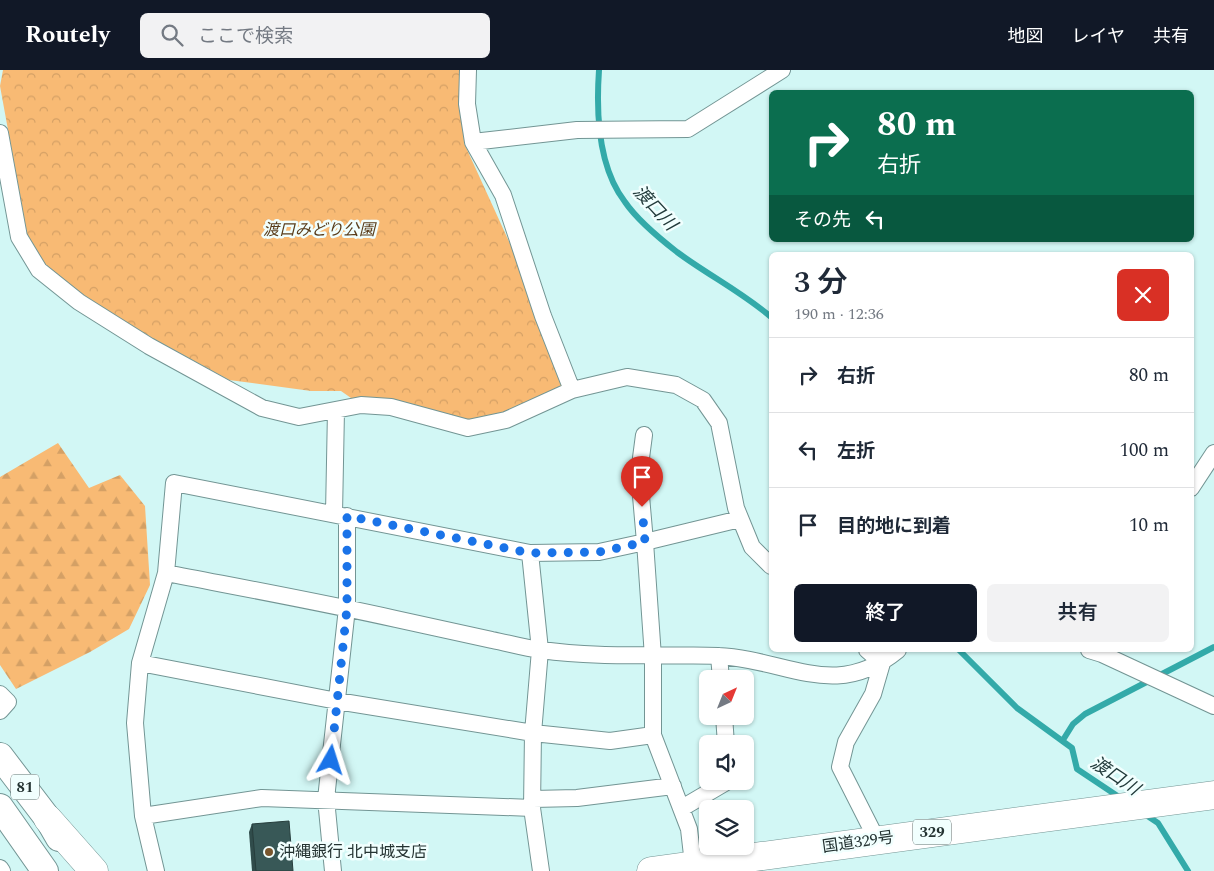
<!DOCTYPE html>
<html lang="ja">
<meta charset="utf-8">
<style>
body{margin:0;font-family:Spectral,"Noto Sans JP",serif;background:#f2f2f3;color:#1f2937;height:100vh;display:flex;flex-direction:column;font-size:19px;white-space:nowrap}
*{box-sizing:border-box;margin:0}
p{font-size:16px;color:#747a83}
.icon{flex:none;width:28px;height:28px;fill:none;stroke:currentColor;stroke-width:2;stroke-linecap:round;stroke-linejoin:round}
.map{position:relative;flex:1;overflow:hidden}
.drawer{position:absolute;left:769px;top:182px;width:425px;height:400px;display:flex;flex-direction:column;background:#fff;border-radius:8px;box-shadow:0 1px 4px #0004}
.drawer>*{flex:none}
.banner{position:absolute;left:769px;top:20px;width:425px;height:152px;border-radius:8px;box-shadow:0 1px 4px #0004;background:#0b6e4f;color:#fff;overflow:hidden}
.needle{width:32px;rotate:43deg}
.controls{position:absolute;left:699px;top:600px;display:grid;gap:10px}
.controls a{display:grid;place-items:center;width:55px;height:55px;border-radius:8px;background:#fff;box-shadow:0 1px 4px #0004;font-size:25px}
.pin{position:absolute;display:grid;place-items:center;width:42px;height:42px;color:#fff;margin:-51px -21px;border-radius:50% 50% 50% 0;rotate:-45deg;box-shadow:0 0 5px #0007}
.pin .icon{rotate:45deg}
.me{position:absolute;width:55px;margin:-28px;rotate:6deg;stroke-linejoin:round;filter:drop-shadow(0 0 4px #0008)}
.turn{display:flex;align-items:center;gap:18px;height:105px;padding:0 25px;font-size:22px}
.turn .icon{width:65px;height:65px;stroke-width:2.5}
.turn b{display:block;font-size:35px;line-height:42px}
.then{display:flex;align-items:center;height:48px;padding:0 25px;background:#0003;gap:10px;font-size:19px}
.round{display:grid;place-items:center;flex:none;width:52px;height:52px;border-radius:8px;background:#f2f2f3}
.overview{display:flex;align-items:center;justify-content:space-between;height:85px;padding:0 25px}
h1{font-size:30px;font-weight:600;line-height:38px}
.button{display:flex;gap:10px;margin-top:auto;padding:10px 25px}
.button a{flex:1;height:58px;border-radius:8px;background:#111827;color:#fff;font-size:20px;font-weight:600;line-height:58px;text-align:center}
.button a+a{background:#f2f2f3;color:#1f2937}
ul{padding:0;list-style:none}
li{display:flex;align-items:center;gap:15px;height:75px;padding:0 25px;border-top:1px solid #e0e1e3}
li div{flex:1}
li b{display:block;font-size:19px}
li em{font-style:normal}
header{display:flex;align-items:center;gap:30px;box-sizing:border-box;height:70px;padding:0 25px;background:#111827;color:#fff}
header strong{font-size:24px}
nav{display:flex;gap:28px;margin-inline-start:auto;font-size:18px}
.search{width:350px;height:45px;background:#f2f2f3;display:flex;align-items:center;gap:12px;box-sizing:border-box;padding:0 18px;border-radius:8px;color:#747a83;font-size:19px}
.map>svg:first-child{display:block}
</style>
<header>
<strong>Routely</strong>
<div class="search"><svg class="icon" aria-label="search" viewBox="0 0 24 24"><circle cx="10" cy="10" r="6"/><path d="M15 15l6 6"/></svg>ここで検索</div>
<nav><a>地図</a><a>レイヤ</a><a>共有</a></nav>
</header>
<div class="map">
<svg width="1214" height="801" viewBox="0 0 1214 801">
<defs>
<pattern id="forest-firs" width="22" height="20" patternUnits="userSpaceOnUse" patternTransform="scale(1.25)"><rect width="22" height="20" fill="#f8ba74"/><path d="M5 1l3.5 6h-7zM16 11l3.5 6h-7z" fill="#d4a065"/></pattern>
<pattern id="park-crowns" width="20" height="18" patternUnits="userSpaceOnUse" patternTransform="scale(1.25)"><rect width="20" height="18" fill="#f8ba74"/><path d="M2 6a3 3 0 1 1 6 0M12 15a3 3 0 1 1 6 0" fill="none" stroke="#d4a065"/></pattern>
</defs>
<rect width="100%" height="100%" fill="#d2f7f5"/>
<path fill="url(#forest-firs)" d="M58,373L89,418L120,405L145,436L150,515L129,559L90,582L16,619L0,595V407Z"/>
<path fill="url(#park-crowns)" d="M3,0H462L464,73L543,246L572,320L472,357L361,335L341,321H311L229,310L152,268L80,224L44,195L27,164L0,16Z"/>
<g fill="none" stroke-linecap="round" stroke-linejoin="round">
<path stroke="#33aaa9" stroke-width="6" d="M599,0C596,43 598,97 625,132C638,151 659,168 677,182C708,205 742,222 771,247
M959,580L1017,638L1072,678L1077,699L1122,729
M1063,670L1073,654L1085,644L1214,577
M1143,743L1158,753L1188,801"/>
<defs>
<path id="street" d="M468,0L467,34L473,72L503,125L543,246L572,320
M0,63L19,167L39,200L79,232L149,276L262,338L299,347L361,335L391,337L468,358L506,350L572,320L627,307L676,315L703,330L719,353L736,438L752,477L771,496
M473,72L577,60L688,59L782,0
M644,365L639,403L645,472L740,449
M1191,418L1214,383
M334,444L336,340
M530,483L540,580L533,663L532,738L541,801
M166,503C243,518 320,532 396,549C428,556 460,563 492,570C508,573 524,578 541,580C599,588 659,584 718,586C787,589 835,632 898,580
M867,580L882,593
M1089,580L1102,584L1214,636
M719,586L721,609
M140,593L337,631L533,663L610,671L653,665
M0,624L8,632L0,641
M724,646L726,674
M533,729L577,728L673,716
M682,738L728,711
M143,746L262,728L532,738
M877,770L840,697L846,672L873,624L882,593
M0,798L2,801
M156,801L143,746L135,653L140,593L166,503L174,413L530,483L599,482L645,472L653,587V665L689,759L693,794
M333,801L326,729L347,538V446"/>
<path id="primary" d="M0,686L48,749L59,768
M0,737L45,801"/>
<path id="highway" d="M48,749L94,801
M651,801L1214,725"/>
</defs>
<use href="#street" stroke="#739594" stroke-width="18"/>
<use href="#primary" stroke="#739594" stroke-width="28"/>
<use href="#highway" stroke="#739594" stroke-width="29"/>
<use href="#street" stroke="#fff" stroke-width="16"/>
<use href="#primary" stroke="#fff" stroke-width="26"/>
<use href="#highway" stroke="#fff" stroke-width="28"/>
</g>
<path fill="#304c4b" d="M252,754L293,801H252L249,762Z"/>
<path fill="#385857" stroke="#273e3d" d="M289,751L293,801H256L252,754Z"/>
<g fill="none" stroke-linecap="round" stroke-linejoin="round">
<path stroke="#1a73e8" stroke-width="9" stroke-dasharray="0 16.2" d="M331,690L347,538V446L530,483L599,482L645,472L642,437"/>
</g>
<circle fill="#79562e" stroke="#f1fffe" stroke-width="2" cx="269" cy="782" r="5"/>
<g text-anchor="middle" dominant-baseline="central" stroke-width="5" stroke-linejoin="round" paint-order="stroke">
<g fill="#f1fffe" stroke="#62706f" stroke-width="1">
<rect x="11" y="704.5" width="28" height="25" rx="4"/>
<rect x="913" y="749.5" width="38" height="25" rx="4"/>
</g>
<g font-size="15" font-weight="bold" fill="#243332">
<text x="25" y="717">81</text>
<text x="932" y="762">329</text>
</g>
<g font-size="16" font-style="italic" fill="#5a3d1b" stroke="#f1fffe">
<text x="319" y="160">渡口みどり公園</text>
</g>
<g font-size="16" fill="#243332" stroke="#f1fffe">
<text transform="translate(858 772) rotate(-8)">国道329号</text>
</g>
<g font-size="16" fill="#243332" stroke="#f1fffe" text-anchor="start">
<text x="279" y="782">沖縄銀行 北中城支店</text>
</g>
<g font-size="18" font-style="italic" fill="#223b3b" stroke="#f1fffe">
<text transform="translate(655 138) rotate(47)">渡口川</text>
<text transform="translate(1115 706) rotate(34)">渡口川</text>
</g>
</g>
</svg>
<div class="controls">
<a><svg class="needle" viewBox="-14 -14 28 28"><path d="M0-13l5 13h-10z" fill="#e53935"/><path d="M0 13l5-13h-10z" fill="#747a83"/></svg></a>
<a><svg class="icon" aria-label="sound" viewBox="0 0 24 24"><path d="M4 9h4l5-4v14l-5-4H4zM17 9q2 3 0 6"/></svg></a>
<a><svg class="icon" aria-label="layers" viewBox="0 0 24 24"><path d="M12 4l9 5-9 5-9-5zM3 14l9 5 9-5"/></svg></a>
</div>
<div class="pin" style="left:642px;top:437px;background:#d93025"><svg class="icon" aria-label="arrive" viewBox="0 0 24 24"><path d="M6 21V4h12l-3 4 3 4H6"/></svg></div>
<svg class="me" style="left:331px;top:690px" viewBox="-20 -20 40 40"><path d="M0-17L14 15 0 8-14 15z" fill="#1a73e8" stroke="#fff" stroke-width="4"/></svg>
<div class="banner">
<div class="turn"><svg class="icon" aria-label="right" viewBox="0 0 24 24"><path d="M7 20v-9h11M14 6l5 5-5 5"/></svg><div><b>80 m</b>右折</div></div>
<div class="then">その先<svg class="icon" aria-label="left" viewBox="0 0 24 24"><path d="M17 20v-9H6M10 6l-5 5 5 5"/></svg></div>
</div>
<section class="drawer">
<div class="overview"><div><h1>3 分</h1><p>190 m · 12:36</p></div><a class="round" style="background:#d93025;color:#fff"><svg class="icon" aria-label="close" viewBox="0 0 24 24"><path d="M6 6l12 12M18 6L6 18"/></svg></a></div>
<ul>
<li><svg class="icon" aria-label="right" viewBox="0 0 24 24"><path d="M7 20v-9h11M14 6l5 5-5 5"/></svg><div><b>右折</b></div><em>80 m</em></li>
<li><svg class="icon" aria-label="left" viewBox="0 0 24 24"><path d="M17 20v-9H6M10 6l-5 5 5 5"/></svg><div><b>左折</b></div><em>100 m</em></li>
<li><svg class="icon" aria-label="arrive" viewBox="0 0 24 24"><path d="M6 21V4h12l-3 4 3 4H6"/></svg><div><b>目的地に到着</b></div><em>10 m</em></li>
</ul>
<div class="button"><a>終了</a><a>共有</a></div>
</section>
</div>
